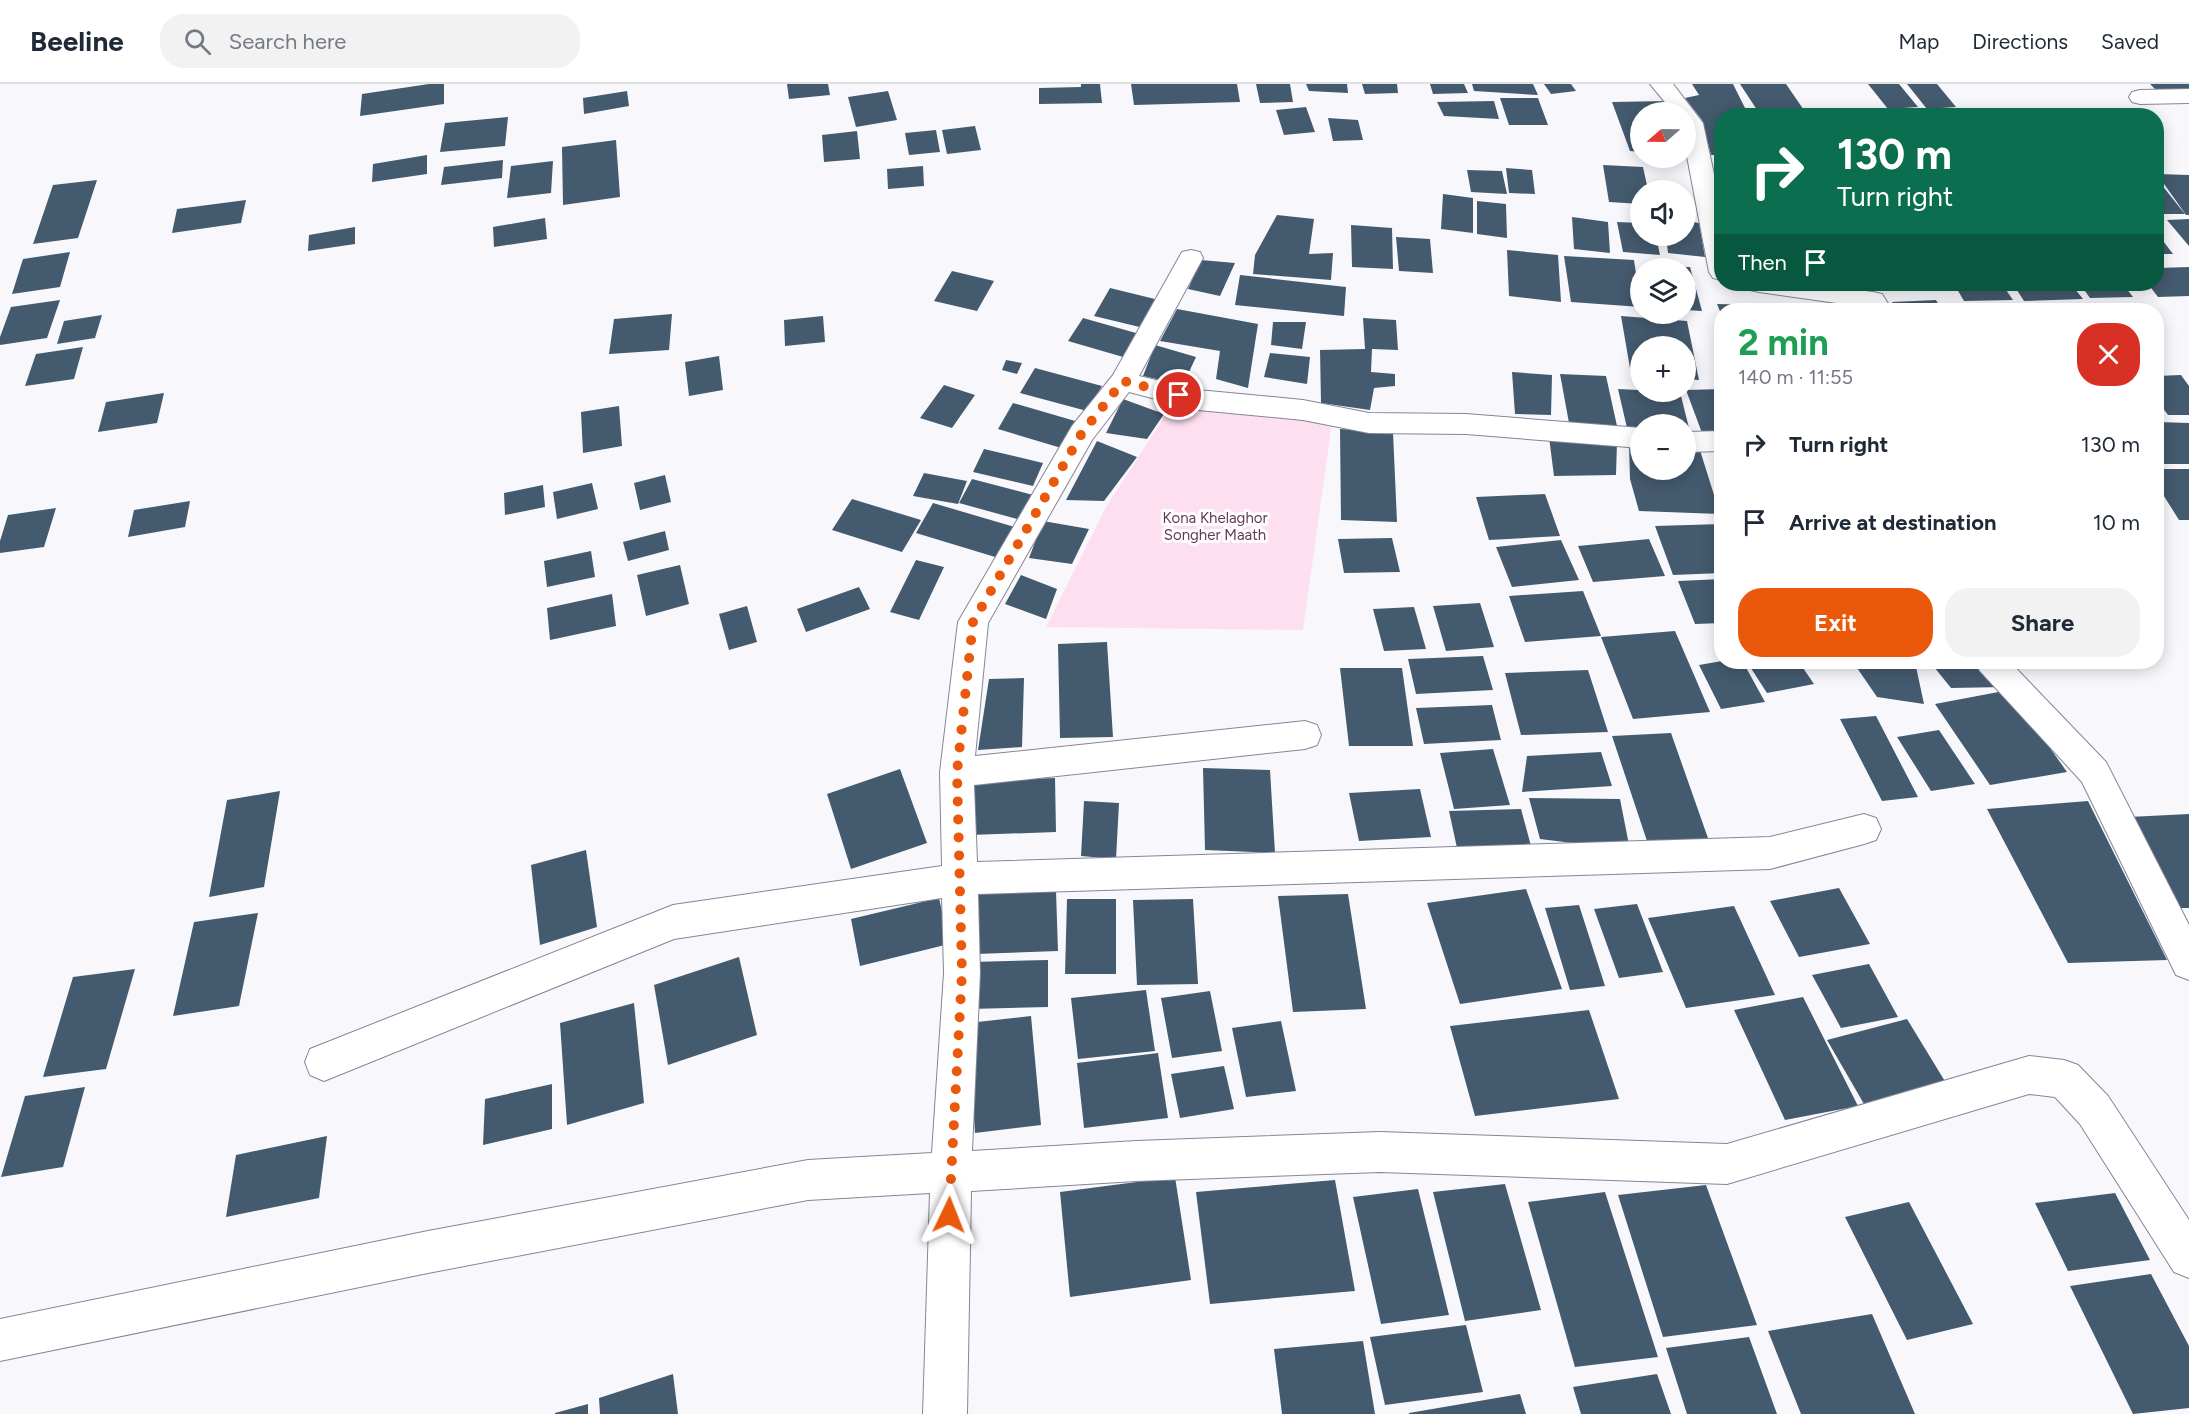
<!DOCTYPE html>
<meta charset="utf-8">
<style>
body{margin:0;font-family:Figtree,sans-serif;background:#f2f2f3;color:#1f2937;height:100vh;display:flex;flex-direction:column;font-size:22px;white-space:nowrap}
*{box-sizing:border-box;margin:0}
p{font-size:20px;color:#747a83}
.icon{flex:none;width:33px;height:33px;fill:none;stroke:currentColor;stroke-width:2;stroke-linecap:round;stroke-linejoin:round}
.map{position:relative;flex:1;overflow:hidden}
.drawer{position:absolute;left:1714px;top:219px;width:450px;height:366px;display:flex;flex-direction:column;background:#fff;border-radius:24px;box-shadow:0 3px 15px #0003}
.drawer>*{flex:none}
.top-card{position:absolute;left:1714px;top:24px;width:450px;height:183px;border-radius:24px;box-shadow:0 3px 15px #0003;background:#0b6e4f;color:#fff;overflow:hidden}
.needle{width:39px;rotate:250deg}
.buttons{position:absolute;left:1630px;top:18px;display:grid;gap:12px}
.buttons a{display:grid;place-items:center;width:66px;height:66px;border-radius:50%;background:#fff;box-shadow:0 3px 15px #0003;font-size:30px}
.pin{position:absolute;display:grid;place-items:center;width:51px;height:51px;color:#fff;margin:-26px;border:3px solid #fff;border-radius:50%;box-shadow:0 2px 6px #0007}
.me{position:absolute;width:66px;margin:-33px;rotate:2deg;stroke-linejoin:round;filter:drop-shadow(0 0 4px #0008)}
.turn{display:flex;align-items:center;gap:21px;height:126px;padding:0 24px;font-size:27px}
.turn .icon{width:78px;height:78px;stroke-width:2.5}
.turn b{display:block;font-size:42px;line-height:51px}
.then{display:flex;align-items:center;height:57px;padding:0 24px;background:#0003;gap:12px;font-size:22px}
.round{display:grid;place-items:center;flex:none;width:63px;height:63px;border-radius:24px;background:#f2f2f3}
.headline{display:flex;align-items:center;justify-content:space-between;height:102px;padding:0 24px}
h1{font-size:36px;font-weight:700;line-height:45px;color:#1e9e55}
.action{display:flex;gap:12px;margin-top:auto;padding:12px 24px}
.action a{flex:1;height:69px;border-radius:24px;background:#ea580c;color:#fff;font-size:24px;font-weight:700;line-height:69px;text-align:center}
.action a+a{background:#f2f2f3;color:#1f2937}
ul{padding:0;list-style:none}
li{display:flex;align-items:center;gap:18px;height:78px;padding:0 24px}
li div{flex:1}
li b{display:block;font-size:22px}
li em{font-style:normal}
header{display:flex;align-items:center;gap:36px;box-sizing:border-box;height:84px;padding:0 30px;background:#fff;border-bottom:2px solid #e0e1e3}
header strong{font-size:28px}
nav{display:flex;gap:33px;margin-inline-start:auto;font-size:21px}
.search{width:420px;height:54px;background:#f2f2f3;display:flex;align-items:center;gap:15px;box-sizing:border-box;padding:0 21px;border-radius:24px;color:#747a83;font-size:22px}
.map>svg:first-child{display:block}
</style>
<header>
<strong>Beeline</strong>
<div class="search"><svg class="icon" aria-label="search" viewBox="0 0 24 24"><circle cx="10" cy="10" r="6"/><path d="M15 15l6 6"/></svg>Search here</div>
<nav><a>Map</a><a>Directions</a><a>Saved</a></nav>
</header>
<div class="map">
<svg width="2189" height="1330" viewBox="0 0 2189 1330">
<rect width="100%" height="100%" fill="#f8f8fc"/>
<path fill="#fedff0" d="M1170,324L1332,339L1303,546L1046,543L1106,423Z"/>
<path fill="#445a6e" d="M429,0H444V20L360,32L362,10Z
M787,0H828L830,11L789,15Z
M1081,0H1100L1102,19L1039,20V4L1081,3Z
M1131,0H1237L1240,18L1134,21Z
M1256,0H1290L1293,18L1260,19Z
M1306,0H1347L1348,9L1309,7Z
M1362,0H1397L1398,9L1365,10Z
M1430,0H1464L1468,9L1433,10Z
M1472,0H1533L1538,11L1474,7Z
M1544,0H1571L1576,7L1551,10Z
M1692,0H1733L1749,32H1722V71H1711L1702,36L1685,14L1699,11Z
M1740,0H1786L1808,32H1761Z
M1868,0H1899L1918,23L1888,25Z
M1907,0H1937L1956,23L1927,25Z
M2150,0H2189V7L2158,8Z
M627,7L629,22L584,30L583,14Z
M888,7L897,36L856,43L848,13Z
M1500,14H1538L1548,41H1509Z
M1494,17L1499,35L1444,32L1437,18Z
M1667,17L1672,28H1641V68L1630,67L1612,18Z
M1306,23L1315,48L1284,51L1276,26Z
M2031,24L2037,32H1984L1980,27Z
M2104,25L2110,32H2053L2049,26Z
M508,33L505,62L440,68L445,39Z
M1328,34L1358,36L1363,56L1333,57Z
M975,42L981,66L947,70L942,46Z
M936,46L940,68L909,71L905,49Z
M857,47L860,75L824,78L822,51Z
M616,56L620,113L563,121L562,63Z
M427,71V90L372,98L373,80Z
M503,76L502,94L441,101L444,83Z
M553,77L551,109L507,114L511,82Z
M1603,81L1643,83L1648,106H1641V120L1609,118Z
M923,82L924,102L888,105L887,85Z
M1506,84L1532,86L1535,110L1509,109Z
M1467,86L1502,87L1507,110L1471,108Z
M2157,90L2189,91V131H2186Z
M2157,95L2185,130H2157Z
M97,96L78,154L33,160L53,101Z
M1443,110L1473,114V149L1441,145Z
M246,116L241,139L172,149L177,125Z
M1477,117L1506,120L1507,154L1477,150Z
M1277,131L1314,135L1309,170L1333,169L1331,196L1253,190L1255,171Z
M1572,133L1608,138L1610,169L1574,165Z
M545,134L547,155L494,163L493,143Z
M2189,135V162L2167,136Z
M1686,137L1699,139L1705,173L1668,169L1666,152H1686Z
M1617,138L1641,139V152H1656L1660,171L1623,168Z
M1351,141L1392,144L1393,185L1352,183Z
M355,143V160L308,167L309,151Z
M2157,149L2173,170H2157Z
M1396,153L1430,155L1433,189L1399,187Z
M1507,166L1558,171L1561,218L1509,212Z
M70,168L60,203L12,210L23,175Z
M1564,172L1634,176L1641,223L1571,218Z
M1201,176L1235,179L1220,212L1188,205Z
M1645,181L1677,183V184H1645Z
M1686,183H1690L1702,227L1686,226Z
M2189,183V212L2158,213L2148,200H2157V184Z
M952,187L994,197L977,227L934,217Z
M1240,191L1346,203L1344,232L1235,221Z
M1875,200H1931L1933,204H1877Z
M1954,200H2002L2013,216L1964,217Z
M2013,200H2071L2083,215L2024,217Z
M2080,200H2123L2133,213L2090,214Z
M1110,204L1163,217L1148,245L1094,232Z
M60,216L47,254L0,261V253L11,223Z
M1936,216L1942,226H1897L1892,218Z
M1717,220L1762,221L1764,226H1722V232Z
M2036,221L2039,226H1988L1986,223Z
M2087,221L2092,226H2045L2042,222Z
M1177,225L1258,240L1248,304L1216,295L1220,267L1160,257Z
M672,230L669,266L609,270L614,235Z
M102,231L95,254L57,260L64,237Z
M823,232L825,258L785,262L784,236Z
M1621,232L1687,237L1699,296L1686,295V262H1641V291L1631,290Z
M1083,234L1143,251L1130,275L1068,257Z
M1363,234L1396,236L1398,266L1372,265L1371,288L1395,290V302L1374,304L1370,326L1321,319L1320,266L1365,265Z
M1273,238H1306L1302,265L1271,261Z
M1155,261L1196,273L1183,301L1143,292Z
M83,263L74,295L25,302L36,270Z
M1270,269L1310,273L1307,300L1264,293Z
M719,272L723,306L689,312L685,278Z
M1006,276L1022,279L1017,290L1002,286Z
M1035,284L1102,302L1087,327L1020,309Z
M1512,288L1552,291L1551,331L1515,330Z
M1560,290L1606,292L1617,342L1569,339Z
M2181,291L2189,302V331H2168L2157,316V292Z
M944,301L975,311L952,344L920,334Z
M1618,305L1680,308L1690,348L1686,347V340H1641V345L1627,344Z
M1722,305V349H1702L1686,306Z
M164,309L157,339L98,348L106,318Z
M1123,315L1164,330L1147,355L1106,349Z
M1013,319L1082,339L1068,366L998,345Z
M619,322L622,362L583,369L581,328Z
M2157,338L2189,339V380H2159Z
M1340,345L1393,348L1397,438L1341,436Z
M1549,353L1617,358L1616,391L1554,392Z
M1097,357L1137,373L1104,417L1066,416Z
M1629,360L1641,361V386H1686V362L1699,363L1720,430L1639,427L1630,395Z
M984,365L1043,379L1033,402L973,388Z
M2157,385H2189V436H2179L2157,401Z
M924,389L967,397L958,420L913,412Z
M665,391L671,418L640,426L634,399Z
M972,395L1037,412L1024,437L959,419Z
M592,399L598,425L557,435L553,408Z
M543,401L545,423L505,431L504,409Z
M1545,410L1560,452L1489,456L1476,413Z
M852,415L921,436L902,468L832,446Z
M190,417L185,443L128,453L134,426Z
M933,419L1021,445L1005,476L916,449Z
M56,424L44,463L0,469V457L8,431Z
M1043,437L1089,445L1072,480L1029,474Z
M1722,440V489L1673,491L1655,442Z
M665,447L669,466L628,477L623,458Z
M1392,454L1400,488L1344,489L1338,455Z
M1649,455L1665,492L1593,498L1578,462Z
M1561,456L1579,496L1512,503L1496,463Z
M591,467L595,493L547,503L544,477Z
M916,476L944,483L919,536L890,528Z
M680,481L689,520L646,532L637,491Z
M1021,491L1057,505L1046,535L1005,520Z
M1722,495V539L1695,540L1678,497Z
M859,503L870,525L806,548L797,525Z
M1583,507L1601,552L1525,558L1509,512Z
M612,510L616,542L550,556L547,524Z
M1480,519L1494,563L1446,567L1433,522Z
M747,522L757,558L729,566L719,530Z
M1414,523L1426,565L1384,567L1373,525Z
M1675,547L1710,628L1633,635L1601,553Z
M1107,558L1113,653L1060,654L1058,560Z
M1483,572L1493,606L1416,610L1408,575Z
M1722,577L1743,578L1765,618L1721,625L1699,581Z
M1747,578H1799L1814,600L1767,609Z
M1853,578H1915L1924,620L1877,613Z
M1930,578H1983L2005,603L1951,604Z
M1340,584H1402L1413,662H1349Z
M1588,586L1608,648L1521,651L1505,589Z
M1024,594L1022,663L978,666L989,595Z
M2009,606L2067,688L1990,701L1935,620Z
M1492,621L1501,656L1424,660L1416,624Z
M1876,632L1918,713L1882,717L1840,635Z
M1939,646L1975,700L1931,707L1897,653Z
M1671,649L1709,757L1648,760L1612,652Z
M1493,665L1510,721L1454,725L1440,669Z
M1601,668L1612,702L1522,708L1527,672Z
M1203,684L1270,686L1275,769L1205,766Z
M900,685L927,759L851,785L827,710Z
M1055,694L1056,748L970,751L971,697Z
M1420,705L1431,753L1359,757L1349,709Z
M280,707L264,803L209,813L227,716Z
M1529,714L1620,715L1630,766L1540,755Z
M1084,717L1119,719L1116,775L1081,772Z
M2088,717L2167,876L2068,879L1987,725Z
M1521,725L1531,762L1457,764L1449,727Z
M2189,730V824H2181L2129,733Z
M586,766L597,843L540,861L531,781Z
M1839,804L1870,860L1799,873L1770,817Z
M1526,805L1562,905L1460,920L1427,819Z
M1056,807L1058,867L976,870V810Z
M1348,810L1366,925L1293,928L1278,812Z
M939,814L949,860L860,882L851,835Z
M1067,815H1116V890H1065Z
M1193,815L1198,900L1137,901L1133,816Z
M1637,820L1663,888L1619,894L1594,825Z
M1579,821L1605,902L1570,906L1545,824Z
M1734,822L1775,911L1686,924L1648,834Z
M258,829L239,922L173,932L194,838Z
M739,873L757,951L668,981L654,901Z
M1048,876V923L970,925L971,878Z
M1869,880L1898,933L1841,944L1812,891Z
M135,885L106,985L43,993L73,893Z
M1146,906L1155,967L1078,975L1071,914Z
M1210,907L1222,967L1172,974L1161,914Z
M1803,913L1858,1022L1785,1036L1734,926Z
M634,919L644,1019L567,1041L560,939Z
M1589,926L1619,1015L1475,1032L1450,942Z
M1031,932L1041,1041L975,1049L968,939Z
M1907,935L1946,999L1864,1020L1827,956Z
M1281,937L1296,1007L1246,1013L1232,944Z
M1158,969L1168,1034L1084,1044L1077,979Z
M1224,982L1234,1025L1180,1034L1171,990Z
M552,1000V1045L483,1061L485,1015Z
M85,1003L63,1083L1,1093L25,1012Z
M327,1052L319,1114L226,1133L236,1071Z
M1175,1093L1191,1196L1070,1213L1060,1108Z
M1335,1096L1355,1207L1210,1220L1196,1108Z
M1505,1100L1541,1226L1465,1237L1433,1108Z
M1706,1101L1757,1241L1663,1253L1618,1111Z
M1418,1105L1449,1231L1381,1240L1353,1113Z
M1605,1108L1658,1273L1575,1283L1528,1118Z
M2115,1109L2150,1176L2068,1187L2035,1119Z
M1909,1118L1973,1240L1907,1256L1845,1133Z
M2151,1190L2189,1262V1324L2133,1330L2070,1202Z
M1872,1230L1915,1330H1801L1768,1247Z
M1466,1241L1483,1308L1385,1321L1370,1253Z
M1749,1253L1777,1330H1687L1666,1264Z
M1363,1257L1375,1330H1282L1274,1265Z
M673,1290L678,1330H600L599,1314Z
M1657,1290L1671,1330H1581L1573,1303Z
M1520,1310L1526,1330H1409V1329Z
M588,1320V1330H555V1329Z"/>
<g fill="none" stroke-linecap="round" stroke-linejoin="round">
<defs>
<path id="minor" d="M1650,0H1673L1703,39L1722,128V196L1713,194L1709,188L1686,67V28H1673Z
M2189,5V19L2140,20L2132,18L2129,13L2132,8L2140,6Z
M1191,166L1200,168L1203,174L1139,292L1198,306L1303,316L1369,329L1466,330L1641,344V364L1466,350L1369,349L1303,336L1198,326L1129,308L1092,356L988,539L975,672L1305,637L1317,641L1321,651L1317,661L1305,665L974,701L977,778L1770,753L1864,730L1876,734L1881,745L1876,756L1864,760L1770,785L978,810L980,889L972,1067L1136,1057L1380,1048L1727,1060L2029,972L2064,976L2078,981L2108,1012L2189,1136V1194L2174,1188L2080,1040L2055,1013L2029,1010L1727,1100L1380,1088L1136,1097L971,1107L967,1330H923L930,1109L808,1116L428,1189L0,1277V1235L428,1147L808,1076L932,1069L944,889L942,814L674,855L324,997L310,991L305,978L310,965L673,821L942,782L940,688L958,538L1072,342L1113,291L1182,168Z
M1746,200H1815L1873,208L1882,210L1892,226H1866L1865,223L1759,208L1750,206Z
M1722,347V367L1686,368V348Z
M1975,578H2010L2106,678L2189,841V896L2176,891L2082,698L1980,587Z"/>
</defs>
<use href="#minor" stroke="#848697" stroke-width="2"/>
<use href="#minor" fill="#fff" fill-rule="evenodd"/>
</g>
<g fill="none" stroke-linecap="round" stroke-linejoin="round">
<path stroke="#ea580c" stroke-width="10" stroke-dasharray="0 18" d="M949,1131L962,889L957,688L973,538L1082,349L1123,297L1179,311"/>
</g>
<g text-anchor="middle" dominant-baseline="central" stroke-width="6" stroke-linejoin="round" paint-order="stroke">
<g font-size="15" fill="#663a54" stroke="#fff">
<text x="1215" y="434">Kona Khelaghor<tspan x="1215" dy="17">Songher Maath</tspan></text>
</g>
</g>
</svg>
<div class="buttons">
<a><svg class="needle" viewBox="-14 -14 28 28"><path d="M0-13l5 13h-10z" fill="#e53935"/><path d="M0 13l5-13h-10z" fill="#747a83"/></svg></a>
<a><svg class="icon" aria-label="sound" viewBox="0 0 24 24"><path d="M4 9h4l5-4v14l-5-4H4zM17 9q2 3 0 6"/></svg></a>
<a><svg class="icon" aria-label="layers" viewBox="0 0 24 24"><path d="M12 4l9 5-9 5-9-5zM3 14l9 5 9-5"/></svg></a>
<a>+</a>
<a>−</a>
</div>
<div class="pin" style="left:1179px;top:311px;background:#d93025"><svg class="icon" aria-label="arrive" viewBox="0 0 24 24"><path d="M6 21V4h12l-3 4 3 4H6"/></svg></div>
<svg class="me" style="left:949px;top:1131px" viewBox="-20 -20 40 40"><path d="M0-17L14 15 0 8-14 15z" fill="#ea580c" stroke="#fff" stroke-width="4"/></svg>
<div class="top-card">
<div class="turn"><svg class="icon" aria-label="right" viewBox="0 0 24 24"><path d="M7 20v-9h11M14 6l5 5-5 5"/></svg><div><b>130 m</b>Turn right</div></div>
<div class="then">Then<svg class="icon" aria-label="arrive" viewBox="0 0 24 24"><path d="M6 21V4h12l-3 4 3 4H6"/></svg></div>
</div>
<section class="drawer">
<div class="headline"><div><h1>2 min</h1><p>140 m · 11:55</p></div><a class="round" style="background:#d93025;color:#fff"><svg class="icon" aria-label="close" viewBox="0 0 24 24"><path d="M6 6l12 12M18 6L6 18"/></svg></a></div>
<ul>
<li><svg class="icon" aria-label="right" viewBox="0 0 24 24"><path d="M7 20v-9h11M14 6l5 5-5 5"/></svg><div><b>Turn right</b></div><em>130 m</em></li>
<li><svg class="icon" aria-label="arrive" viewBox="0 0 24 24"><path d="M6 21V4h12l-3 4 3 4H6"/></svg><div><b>Arrive at destination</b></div><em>10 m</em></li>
</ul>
<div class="action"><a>Exit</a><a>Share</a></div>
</section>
</div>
